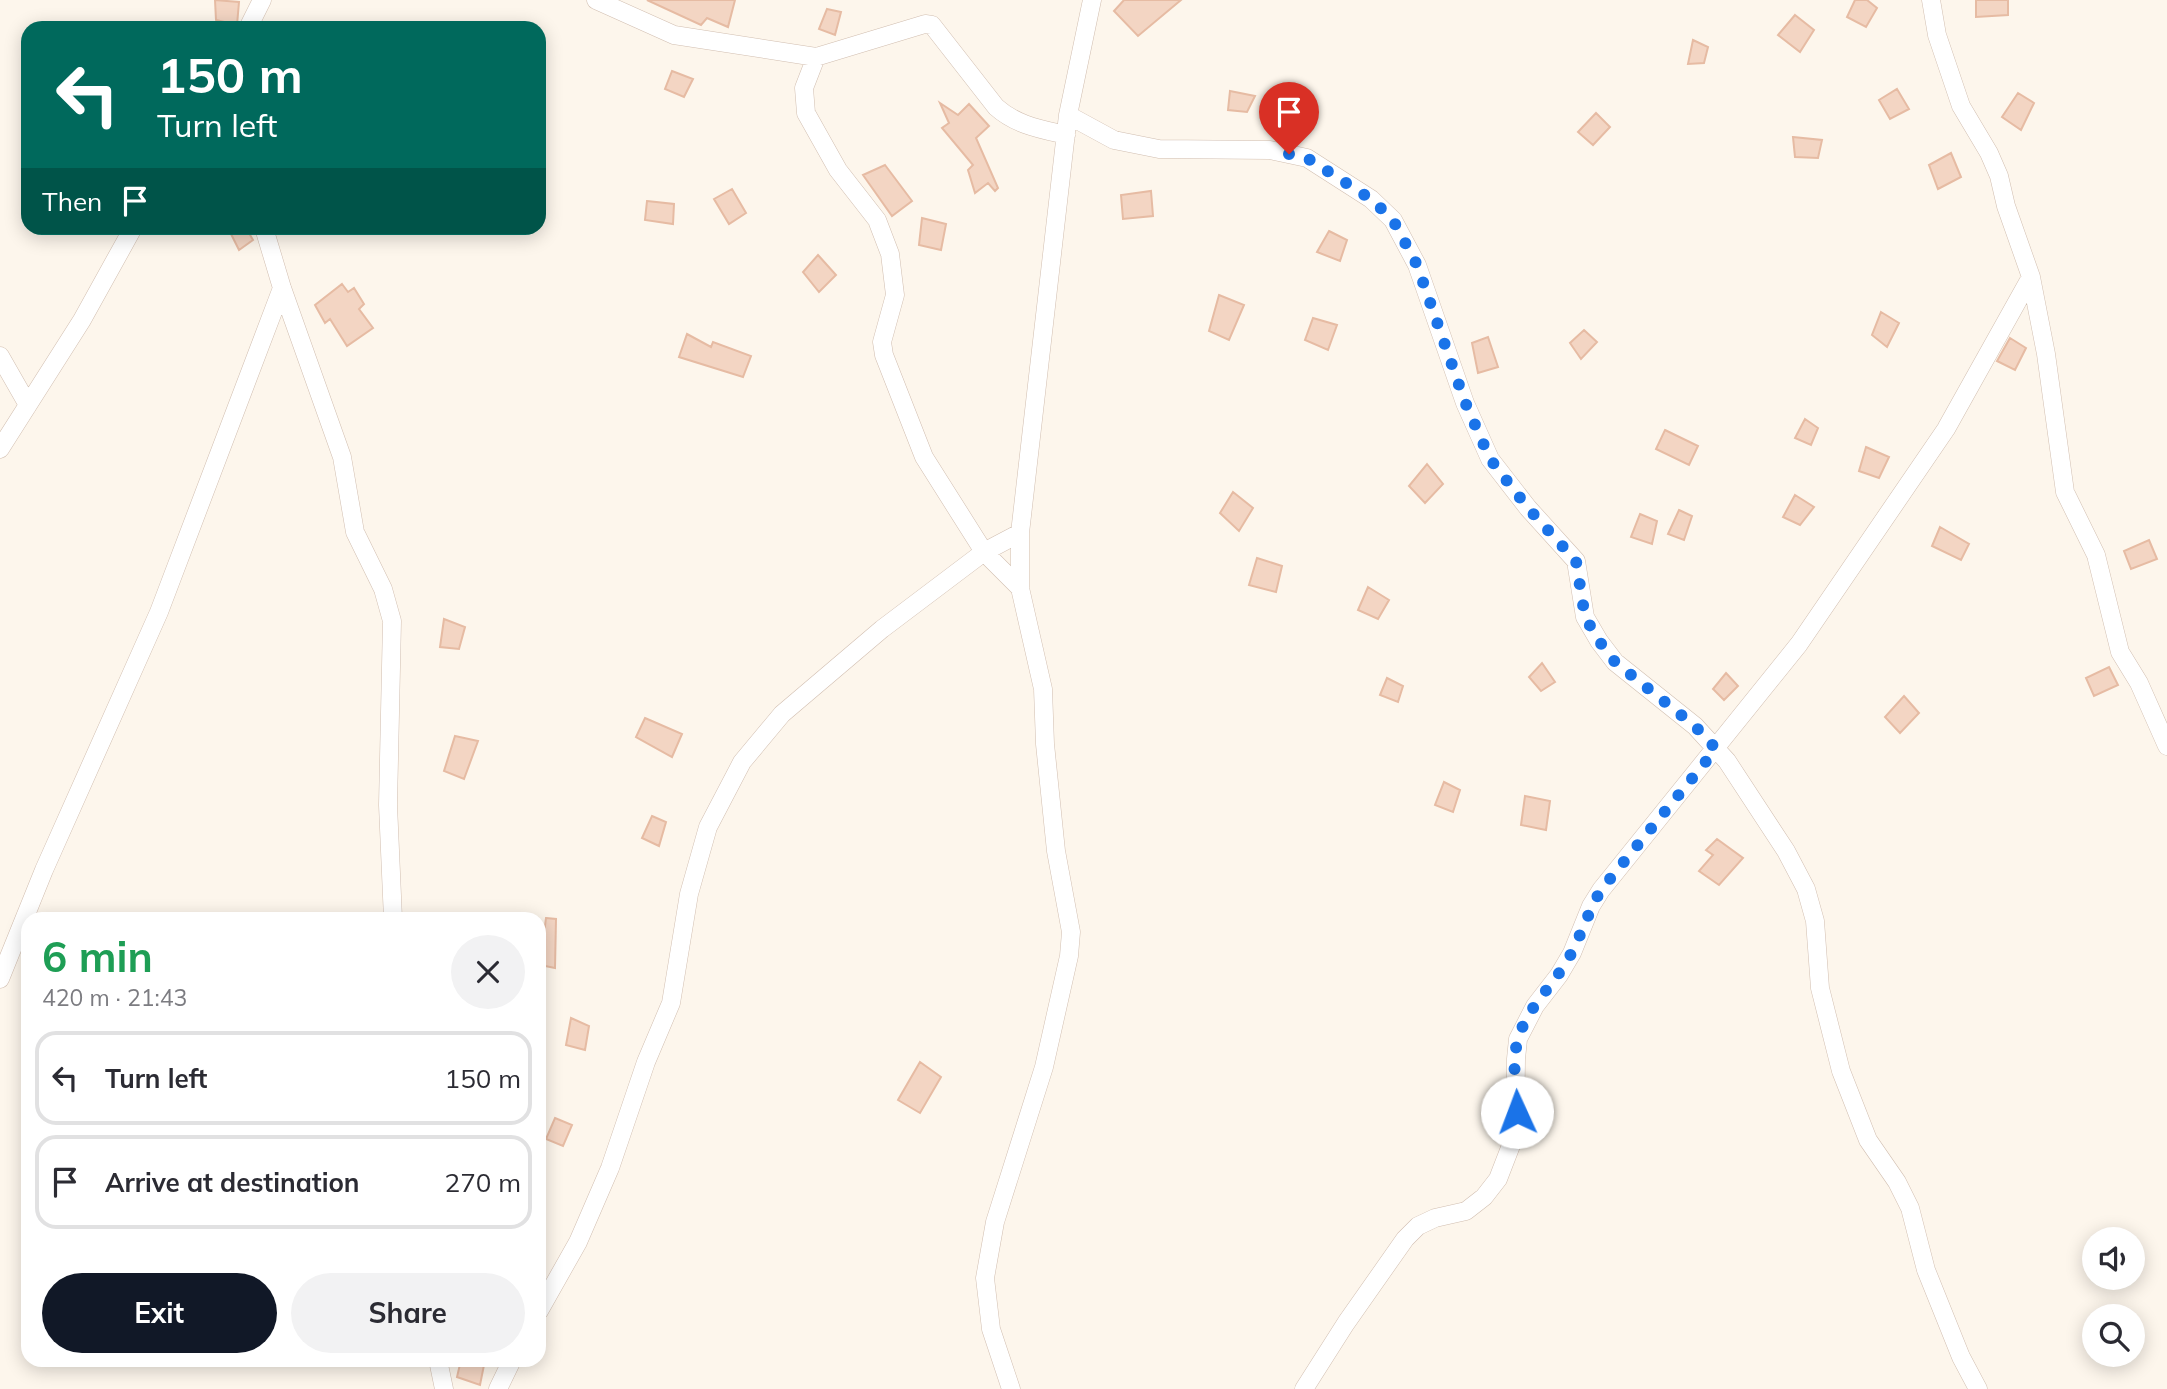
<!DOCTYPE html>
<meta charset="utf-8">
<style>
body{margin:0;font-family:Mulish,sans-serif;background:#f2f2f3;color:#2b2b33;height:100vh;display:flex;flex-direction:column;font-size:26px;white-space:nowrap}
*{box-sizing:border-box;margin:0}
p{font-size:23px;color:#7c7c81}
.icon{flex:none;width:38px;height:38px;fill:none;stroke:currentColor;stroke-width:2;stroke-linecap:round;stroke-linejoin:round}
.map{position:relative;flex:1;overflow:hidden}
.panel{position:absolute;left:21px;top:912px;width:525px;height:455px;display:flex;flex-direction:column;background:#fff;border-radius:21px;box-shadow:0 4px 18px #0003}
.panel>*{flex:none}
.guide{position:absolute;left:21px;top:21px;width:525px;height:214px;border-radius:21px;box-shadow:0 4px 18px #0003;background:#00695c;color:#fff;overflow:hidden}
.buttons{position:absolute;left:2082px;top:1227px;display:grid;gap:14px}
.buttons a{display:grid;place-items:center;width:63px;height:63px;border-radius:50%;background:#fff;box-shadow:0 4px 18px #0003;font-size:35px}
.pin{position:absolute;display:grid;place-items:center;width:60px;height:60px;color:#fff;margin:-72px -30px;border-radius:50% 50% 50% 0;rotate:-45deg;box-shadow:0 0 7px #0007}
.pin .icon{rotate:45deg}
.me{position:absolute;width:77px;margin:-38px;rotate:358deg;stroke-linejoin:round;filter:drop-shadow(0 0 5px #0008)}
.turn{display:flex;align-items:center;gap:24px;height:147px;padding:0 21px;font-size:32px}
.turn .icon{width:91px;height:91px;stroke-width:2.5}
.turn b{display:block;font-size:49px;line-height:60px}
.then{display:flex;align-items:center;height:66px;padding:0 21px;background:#0003;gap:14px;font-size:26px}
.round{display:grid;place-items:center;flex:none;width:74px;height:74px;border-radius:37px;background:#f2f2f3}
.head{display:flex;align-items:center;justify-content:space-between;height:119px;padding:0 21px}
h1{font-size:42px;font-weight:700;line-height:52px;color:#1e9e55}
.cta{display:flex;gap:14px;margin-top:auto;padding:14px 21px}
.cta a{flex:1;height:80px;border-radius:42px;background:#111827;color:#fff;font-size:28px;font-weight:700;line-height:80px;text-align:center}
.cta a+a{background:#f2f2f3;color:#2b2b33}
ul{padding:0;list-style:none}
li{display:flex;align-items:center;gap:21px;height:94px;margin:0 14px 10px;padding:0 7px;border:4px solid #e1e1e2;border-radius:21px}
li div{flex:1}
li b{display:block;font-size:26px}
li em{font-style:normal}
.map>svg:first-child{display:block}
</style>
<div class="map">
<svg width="2167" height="1389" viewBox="0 0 2167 1389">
<rect width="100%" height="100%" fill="#fdf6ec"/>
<path fill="#f3d5c3" stroke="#e6bba3" stroke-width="2" d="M215,0L239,2L237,25L216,20Z
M647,0H735L728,27L707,18L701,25Z
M1124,0H1181L1138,36L1114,11Z
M1855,0H1867L1877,8L1866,27L1847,17Z
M1976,0H2008V15L1976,17Z
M827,9L841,12L835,35L819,29Z
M1795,15L1814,30L1800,52L1778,35Z
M1693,40L1708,47L1704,63L1688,64Z
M672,71L693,79L684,97L665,89Z
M1897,89L1909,109L1890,119L1879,100Z
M1230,91L1255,96L1247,112L1228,110Z
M2018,93L2034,103L2021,130L2002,117Z
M940,103L958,115L969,104L989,126L976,138L998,188L995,191L988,183L975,193L968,170L973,165L942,128L949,123Z
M1596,113L1610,127L1593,145L1578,132Z
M1793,137L1822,140L1818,158L1795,157Z
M1951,153L1961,177L1938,189L1929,165Z
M885,165L912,201L892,216L863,175Z
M732,189L746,213L729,224L714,199Z
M1151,191L1153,216L1123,219L1121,195Z
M647,201L674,204L673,224L645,220Z
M922,218L946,224L941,250L919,245Z
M228,228H246L253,240L239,250Z
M1329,231L1347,240L1340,261L1317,252Z
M818,255L836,275L819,292L803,272Z
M342,284L348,292L354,288L364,304L359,309L373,328L347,346L330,319L325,323L315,305Z
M1219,295L1244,305L1229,340L1209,331Z
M1881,312L1899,323L1887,347L1872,335Z
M1313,318L1337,325L1328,350L1305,340Z
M1584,330L1597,342L1581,359L1570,343Z
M687,334L711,347L713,342L751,356L743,377L679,357Z
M1488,337L1498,367L1478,373L1472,343Z
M2010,338L2026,348L2015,370L1997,361Z
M1805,419L1818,428L1811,445L1795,438Z
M1665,430L1698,446L1689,465L1656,449Z
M1866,447L1889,457L1879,478L1859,471Z
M1427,464L1443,484L1425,503L1409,486Z
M1233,492L1253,508L1239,531L1220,513Z
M1795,495L1814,507L1800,525L1783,517Z
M1679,510L1692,516L1684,540L1668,534Z
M1640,514L1657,521L1652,544L1631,537Z
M1940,527L1969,544L1961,560L1932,546Z
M2149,540L2157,559L2131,569L2124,551Z
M1257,558L1282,566L1276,592L1249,585Z
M1368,587L1389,600L1378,619L1358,610Z
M444,619L465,627L459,649L440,647Z
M1542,663L1555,682L1541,691L1529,677Z
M2109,667L2118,685L2094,696L2086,678Z
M1726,673L1738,686L1724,700L1713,689Z
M1387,678L1403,686L1398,702L1380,695Z
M1904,696L1919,713L1900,733L1885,717Z
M645,718L682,734L672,757L636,737Z
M455,736L478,741L464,779L444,771Z
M1444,782L1460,790L1453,812L1435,805Z
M1525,796L1550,801L1546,830L1521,825Z
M652,816L666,822L659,846L642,838Z
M1717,839L1743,858L1719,885L1699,871L1713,855L1706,850Z
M546,918L556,919L555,968L540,965Z
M571,1018L589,1026L585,1050L566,1045Z
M920,1062L941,1077L920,1113L898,1100Z
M555,1118L572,1125L563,1146L546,1139Z
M461,1360H485L480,1385L457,1377Z"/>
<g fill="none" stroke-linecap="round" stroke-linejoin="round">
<defs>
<path id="street" d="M596,0L674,35L816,57L925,24L932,25L996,107C1016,125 1040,129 1066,135
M1931,0L1937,35L1961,106L1989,153L1999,176L2006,206L2031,277L2046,354L2065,492L2096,555L2120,652L2139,683L2167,746
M248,28L262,0
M816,57L804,88L806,113L838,170L877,220L890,254L895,295L882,342L884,355L924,457L984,552L1020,588
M1068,115L1114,140L1159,149L1270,150L1307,158L1371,199L1393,220L1417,265L1465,403L1490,459L1528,508L1576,561L1585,617L1599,641L1615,662L1695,726L1727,761L1786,851L1806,889L1815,921L1820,988L1841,1071L1868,1140L1897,1182L1910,1208L1926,1270L1961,1357L1978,1389
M264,228L282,288L342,457L355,532L383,589L392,621L388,805L393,919
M0,356L28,405
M0,449L82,320L133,228
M0,979L44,870L159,612L282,288
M539,1311L578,1242L610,1168L646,1062L671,1003L689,894L708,827L742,762L782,714L882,629L984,552L1020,533
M438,1360L444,1389
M498,1389L512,1360
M1011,1389L991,1329L985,1278L995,1222L1044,1067L1069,956L1071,932L1056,851L1045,744L1043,689L1020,588V533L1068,115L1092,0
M1304,1389L1346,1323L1405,1239L1418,1226L1435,1218L1466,1211L1484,1197L1498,1179L1515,1135L1516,1059L1518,1039L1535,1006L1559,975L1572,953L1591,906L1601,890L1799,644L1946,429L2031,277"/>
</defs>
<use href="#street" stroke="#d1beb0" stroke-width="19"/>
<use href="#street" stroke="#fff" stroke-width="18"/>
</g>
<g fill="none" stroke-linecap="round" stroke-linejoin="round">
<path stroke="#1a73e8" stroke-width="12" stroke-dasharray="0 21.6" d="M1289,154L1307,158L1371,199L1393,220L1417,265L1465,402L1490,459L1528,508L1576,561L1585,617L1599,641L1615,662L1695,726L1716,749L1601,890C1589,910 1582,933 1571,954C1556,983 1529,1005 1519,1036C1511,1059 1516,1088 1517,1112"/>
</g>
</svg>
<div class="buttons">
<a><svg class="icon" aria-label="sound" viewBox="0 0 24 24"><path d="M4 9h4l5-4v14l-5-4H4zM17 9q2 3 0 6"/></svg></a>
<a><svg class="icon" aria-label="search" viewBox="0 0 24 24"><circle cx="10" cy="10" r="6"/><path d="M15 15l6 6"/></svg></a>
</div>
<div class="pin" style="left:1289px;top:154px;background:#d93025"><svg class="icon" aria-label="arrive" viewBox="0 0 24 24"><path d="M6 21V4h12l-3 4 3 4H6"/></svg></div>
<svg class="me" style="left:1517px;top:1112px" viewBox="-20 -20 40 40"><circle r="19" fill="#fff"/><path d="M0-13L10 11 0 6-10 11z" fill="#1a73e8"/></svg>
<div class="guide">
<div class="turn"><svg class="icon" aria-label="left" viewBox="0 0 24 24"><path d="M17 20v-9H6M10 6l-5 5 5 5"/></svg><div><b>150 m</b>Turn left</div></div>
<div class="then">Then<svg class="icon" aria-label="arrive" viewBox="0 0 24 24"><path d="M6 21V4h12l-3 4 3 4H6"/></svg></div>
</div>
<section class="panel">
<div class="head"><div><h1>6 min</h1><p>420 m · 21:43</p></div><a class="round"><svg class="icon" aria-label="close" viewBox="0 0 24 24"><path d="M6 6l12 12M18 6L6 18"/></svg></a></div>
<ul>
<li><svg class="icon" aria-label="left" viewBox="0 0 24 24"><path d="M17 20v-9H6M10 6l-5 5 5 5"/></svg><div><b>Turn left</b></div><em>150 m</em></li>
<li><svg class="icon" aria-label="arrive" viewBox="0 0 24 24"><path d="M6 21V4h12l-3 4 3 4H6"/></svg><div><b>Arrive at destination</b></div><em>270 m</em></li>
</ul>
<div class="cta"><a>Exit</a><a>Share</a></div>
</section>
</div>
